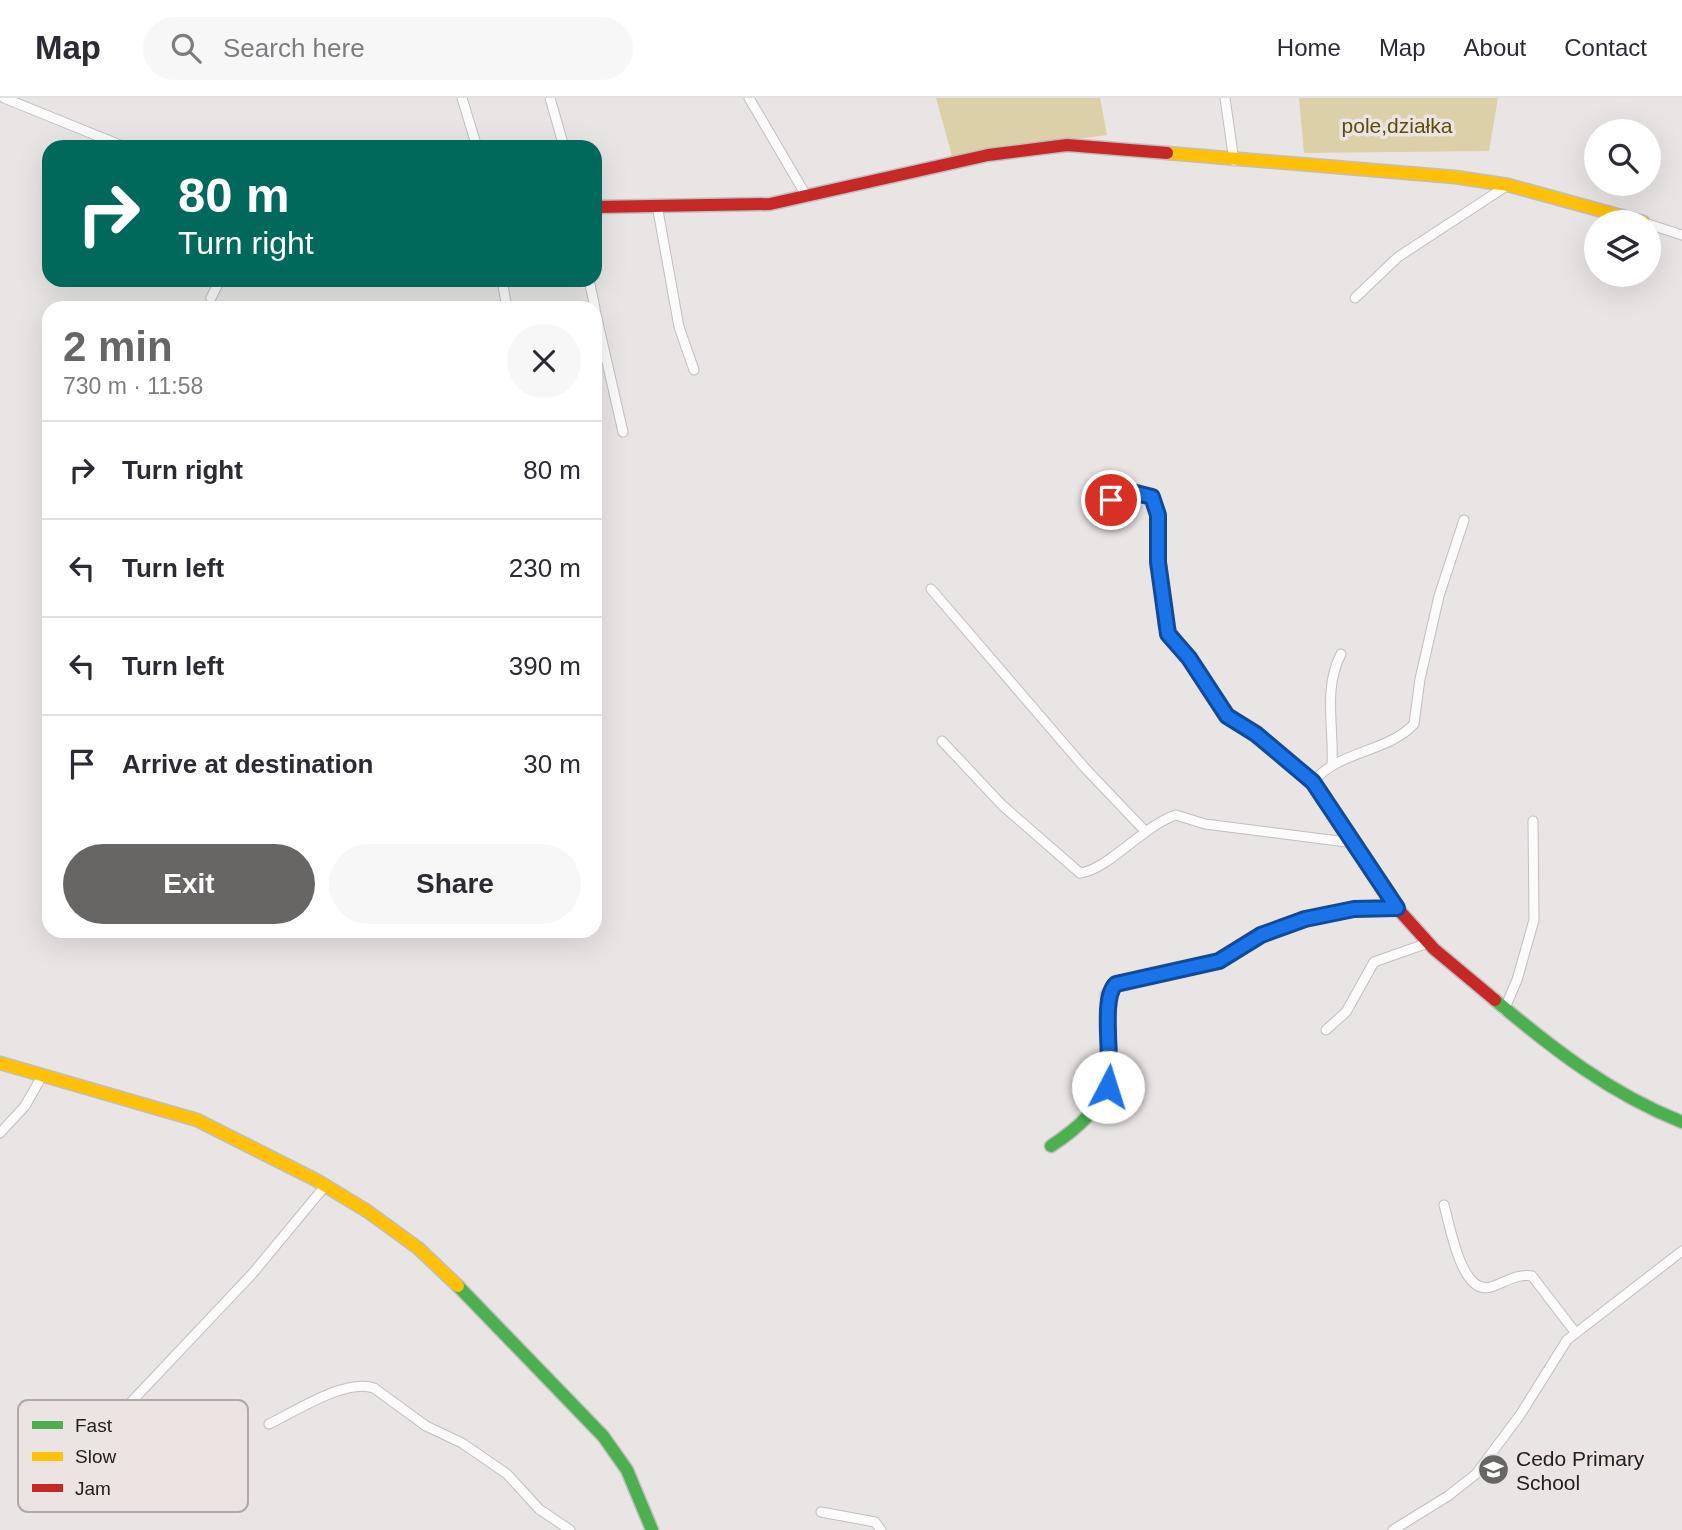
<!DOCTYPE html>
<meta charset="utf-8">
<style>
body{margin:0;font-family:Arial,sans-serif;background:#f7f7f7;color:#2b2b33;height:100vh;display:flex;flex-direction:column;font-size:26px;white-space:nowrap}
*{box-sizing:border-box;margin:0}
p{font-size:23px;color:#7c7c81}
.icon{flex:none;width:38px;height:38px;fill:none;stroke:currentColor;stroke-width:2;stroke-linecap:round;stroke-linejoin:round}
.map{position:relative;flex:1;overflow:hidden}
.details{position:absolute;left:42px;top:203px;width:560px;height:637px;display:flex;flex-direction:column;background:#fff;border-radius:21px;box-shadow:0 7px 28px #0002}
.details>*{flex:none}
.banner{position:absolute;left:42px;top:42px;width:560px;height:147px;border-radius:21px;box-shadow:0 7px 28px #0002;background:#00695c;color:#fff;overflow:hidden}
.controls{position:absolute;left:1584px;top:21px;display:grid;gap:14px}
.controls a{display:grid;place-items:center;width:77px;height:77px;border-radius:50%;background:#fff;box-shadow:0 7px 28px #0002;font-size:35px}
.pin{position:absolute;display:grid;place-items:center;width:60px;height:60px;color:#fff;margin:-30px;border:4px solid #fff;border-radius:50%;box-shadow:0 2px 7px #0007}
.me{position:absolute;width:77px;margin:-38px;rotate:5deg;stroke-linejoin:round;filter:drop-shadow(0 0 5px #0008)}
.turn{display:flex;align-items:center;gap:24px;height:147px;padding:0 21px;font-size:32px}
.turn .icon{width:91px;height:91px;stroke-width:2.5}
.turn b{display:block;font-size:49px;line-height:60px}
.round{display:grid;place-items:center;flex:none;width:74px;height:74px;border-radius:37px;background:#f7f7f7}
.summary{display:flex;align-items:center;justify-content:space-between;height:119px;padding:0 21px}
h1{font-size:42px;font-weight:700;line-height:52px;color:#686565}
.action{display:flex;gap:14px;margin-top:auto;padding:14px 21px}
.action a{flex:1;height:80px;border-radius:42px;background:#686565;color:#fff;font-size:28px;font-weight:700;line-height:80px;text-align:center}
.action a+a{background:#f7f7f7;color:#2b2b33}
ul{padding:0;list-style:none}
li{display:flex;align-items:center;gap:21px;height:98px;padding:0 21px;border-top:2px solid #e1e1e2}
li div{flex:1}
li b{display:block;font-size:26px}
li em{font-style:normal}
header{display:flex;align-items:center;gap:42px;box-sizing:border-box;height:98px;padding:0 35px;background:#fff;border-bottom:2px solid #e1e1e2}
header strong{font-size:33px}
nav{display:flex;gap:38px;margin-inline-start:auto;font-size:24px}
.search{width:490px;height:63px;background:#f7f7f7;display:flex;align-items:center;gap:18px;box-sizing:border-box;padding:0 24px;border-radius:38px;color:#7c7c81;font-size:26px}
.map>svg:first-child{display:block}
</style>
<header>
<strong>Map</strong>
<div class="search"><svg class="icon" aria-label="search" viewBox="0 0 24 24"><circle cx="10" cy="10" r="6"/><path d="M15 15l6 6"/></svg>Search here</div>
<nav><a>Home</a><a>Map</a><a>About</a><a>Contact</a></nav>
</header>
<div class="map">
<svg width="1682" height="1432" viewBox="0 0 1682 1432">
<rect width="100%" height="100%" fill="#e9e5e4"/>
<path fill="#dbd0a7" d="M936,0H1100L1107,37L952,58Z
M1299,0H1498L1489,53L1304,55Z"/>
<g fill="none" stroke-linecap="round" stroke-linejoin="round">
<defs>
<path id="street" d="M4,0L125,49
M462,0L477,49
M550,0L564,49
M749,0L807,99
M1225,0L1234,63
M657,107L679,229L694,272
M1648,126L1682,137
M502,182L507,210
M589,182L595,210
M211,200L220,182
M1355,200L1398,159L1508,87
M595,212L623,334
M931,491L1084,669L1145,733
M942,643L1002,707L1080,775C1108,772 1144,727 1176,717L1205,726L1354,745
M1332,666C1334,628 1323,591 1341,556
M1313,684C1339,652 1387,655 1414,626L1420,581L1439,498L1464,422
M1504,912L1517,882L1534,822L1533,723
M1326,932L1346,914L1374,864L1428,845
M0,1035L25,1008L42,978
M1444,1107C1450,1127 1461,1198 1491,1189C1504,1185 1517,1175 1532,1178L1575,1234
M269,1326C296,1313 346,1280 374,1290L426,1328L462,1345L507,1376L539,1411L570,1432
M84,1354L253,1175L325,1088
M821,1414L875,1424L881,1432
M1393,1432L1448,1398L1476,1376L1520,1317L1567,1242L1682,1153"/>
<path id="fast" d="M1495,902C1553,951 1611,996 1682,1024
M1051,1048C1120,1003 1111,972 1107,897L1116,886L1214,864
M458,1188L603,1338L627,1372L652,1432"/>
<path id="slow" d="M1167,55L1455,79L1508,87L1643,124
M1111,402L1132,394L1151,399L1158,417V464L1165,527L1227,618L1270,648
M0,965L197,1022L316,1082L367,1113L418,1150L458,1188"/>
<path id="jam" d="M595,109L770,106L988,57L1067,47L1167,55
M1270,648L1313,684L1397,810L1434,851L1495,902
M1214,864C1231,860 1245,845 1260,837C1303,816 1351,811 1397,810"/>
</defs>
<use href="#street" stroke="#c1bebe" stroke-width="11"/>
<use href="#fast" stroke="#c1bebe" stroke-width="15"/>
<use href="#slow" stroke="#c1bebe" stroke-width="15"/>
<use href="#jam" stroke="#c1bebe" stroke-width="15"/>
<use href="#street" stroke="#fcfbfb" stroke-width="9"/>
<use href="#fast" stroke="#4caf50" stroke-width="12"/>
<use href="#slow" stroke="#ffc107" stroke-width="12"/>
<use href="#jam" stroke="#c62828" stroke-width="12"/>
</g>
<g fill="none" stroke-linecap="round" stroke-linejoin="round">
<defs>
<path id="route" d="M1108,989C1113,963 1100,900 1116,886L1219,863L1261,837L1305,821L1354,811L1397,810L1313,684L1256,636L1227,618L1189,560L1168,536L1158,464V417L1152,399L1132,394L1111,402"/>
</defs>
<use href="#route" stroke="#114b97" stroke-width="18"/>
<use href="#route" stroke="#1a73e8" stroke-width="12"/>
</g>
<defs>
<symbol id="school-disc" viewBox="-11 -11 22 22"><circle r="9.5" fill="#686565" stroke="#ebe4e2"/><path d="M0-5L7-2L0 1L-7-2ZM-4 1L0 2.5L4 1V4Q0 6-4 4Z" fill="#fff"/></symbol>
</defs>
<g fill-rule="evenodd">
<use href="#school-disc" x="1476" y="1354" width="35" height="35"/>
</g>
<g text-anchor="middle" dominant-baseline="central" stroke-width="7" stroke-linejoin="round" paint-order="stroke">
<g font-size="21" fill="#5d4e0b" stroke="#ebe4e2">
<text x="1397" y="27">pole,działka</text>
</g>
<g font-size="21" fill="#232020" stroke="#ebe4e2" text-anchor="start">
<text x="1516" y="1360">Cedo Primary<tspan x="1516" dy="24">School</tspan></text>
</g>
</g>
<rect x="18" y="1302" width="230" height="112" rx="10" fill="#ebe4e2" stroke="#afa9a8" stroke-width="2"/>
<rect x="32" y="1323" width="31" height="8" fill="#4caf50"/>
<rect x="32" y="1354" width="31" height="9" fill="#ffc107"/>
<rect x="32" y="1386" width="31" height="8" fill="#c62828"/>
<g font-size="19" fill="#232020">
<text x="75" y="1334">Fast</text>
<text x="75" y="1365">Slow</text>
<text x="75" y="1397">Jam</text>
</g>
</svg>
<div class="controls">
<a><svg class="icon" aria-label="search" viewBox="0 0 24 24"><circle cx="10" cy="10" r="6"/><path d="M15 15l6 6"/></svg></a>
<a><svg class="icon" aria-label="layers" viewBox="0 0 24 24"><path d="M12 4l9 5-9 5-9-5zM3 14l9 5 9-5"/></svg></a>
</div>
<div class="pin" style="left:1111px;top:402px;background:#d93025"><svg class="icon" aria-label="arrive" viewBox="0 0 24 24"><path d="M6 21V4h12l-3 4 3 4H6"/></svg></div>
<svg class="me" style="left:1108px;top:989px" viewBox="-20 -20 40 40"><circle r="19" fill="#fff"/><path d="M0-13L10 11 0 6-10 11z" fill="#1a73e8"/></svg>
<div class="banner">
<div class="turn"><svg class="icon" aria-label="right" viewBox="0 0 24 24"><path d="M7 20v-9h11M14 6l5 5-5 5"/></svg><div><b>80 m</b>Turn right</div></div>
</div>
<section class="details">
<div class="summary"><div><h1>2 min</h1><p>730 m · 11:58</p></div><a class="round"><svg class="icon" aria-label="close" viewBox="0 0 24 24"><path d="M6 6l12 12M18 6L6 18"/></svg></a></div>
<ul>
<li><svg class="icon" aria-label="right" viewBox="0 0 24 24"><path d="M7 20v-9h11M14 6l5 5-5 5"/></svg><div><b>Turn right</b></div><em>80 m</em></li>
<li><svg class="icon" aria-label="left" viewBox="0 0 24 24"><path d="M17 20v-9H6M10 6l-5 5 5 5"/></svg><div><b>Turn left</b></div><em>230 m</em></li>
<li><svg class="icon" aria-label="left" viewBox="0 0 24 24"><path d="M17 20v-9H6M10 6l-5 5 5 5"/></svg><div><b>Turn left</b></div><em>390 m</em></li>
<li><svg class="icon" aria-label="arrive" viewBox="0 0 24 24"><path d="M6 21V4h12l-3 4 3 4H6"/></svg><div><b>Arrive at destination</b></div><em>30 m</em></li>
</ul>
<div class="action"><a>Exit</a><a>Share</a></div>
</section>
</div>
